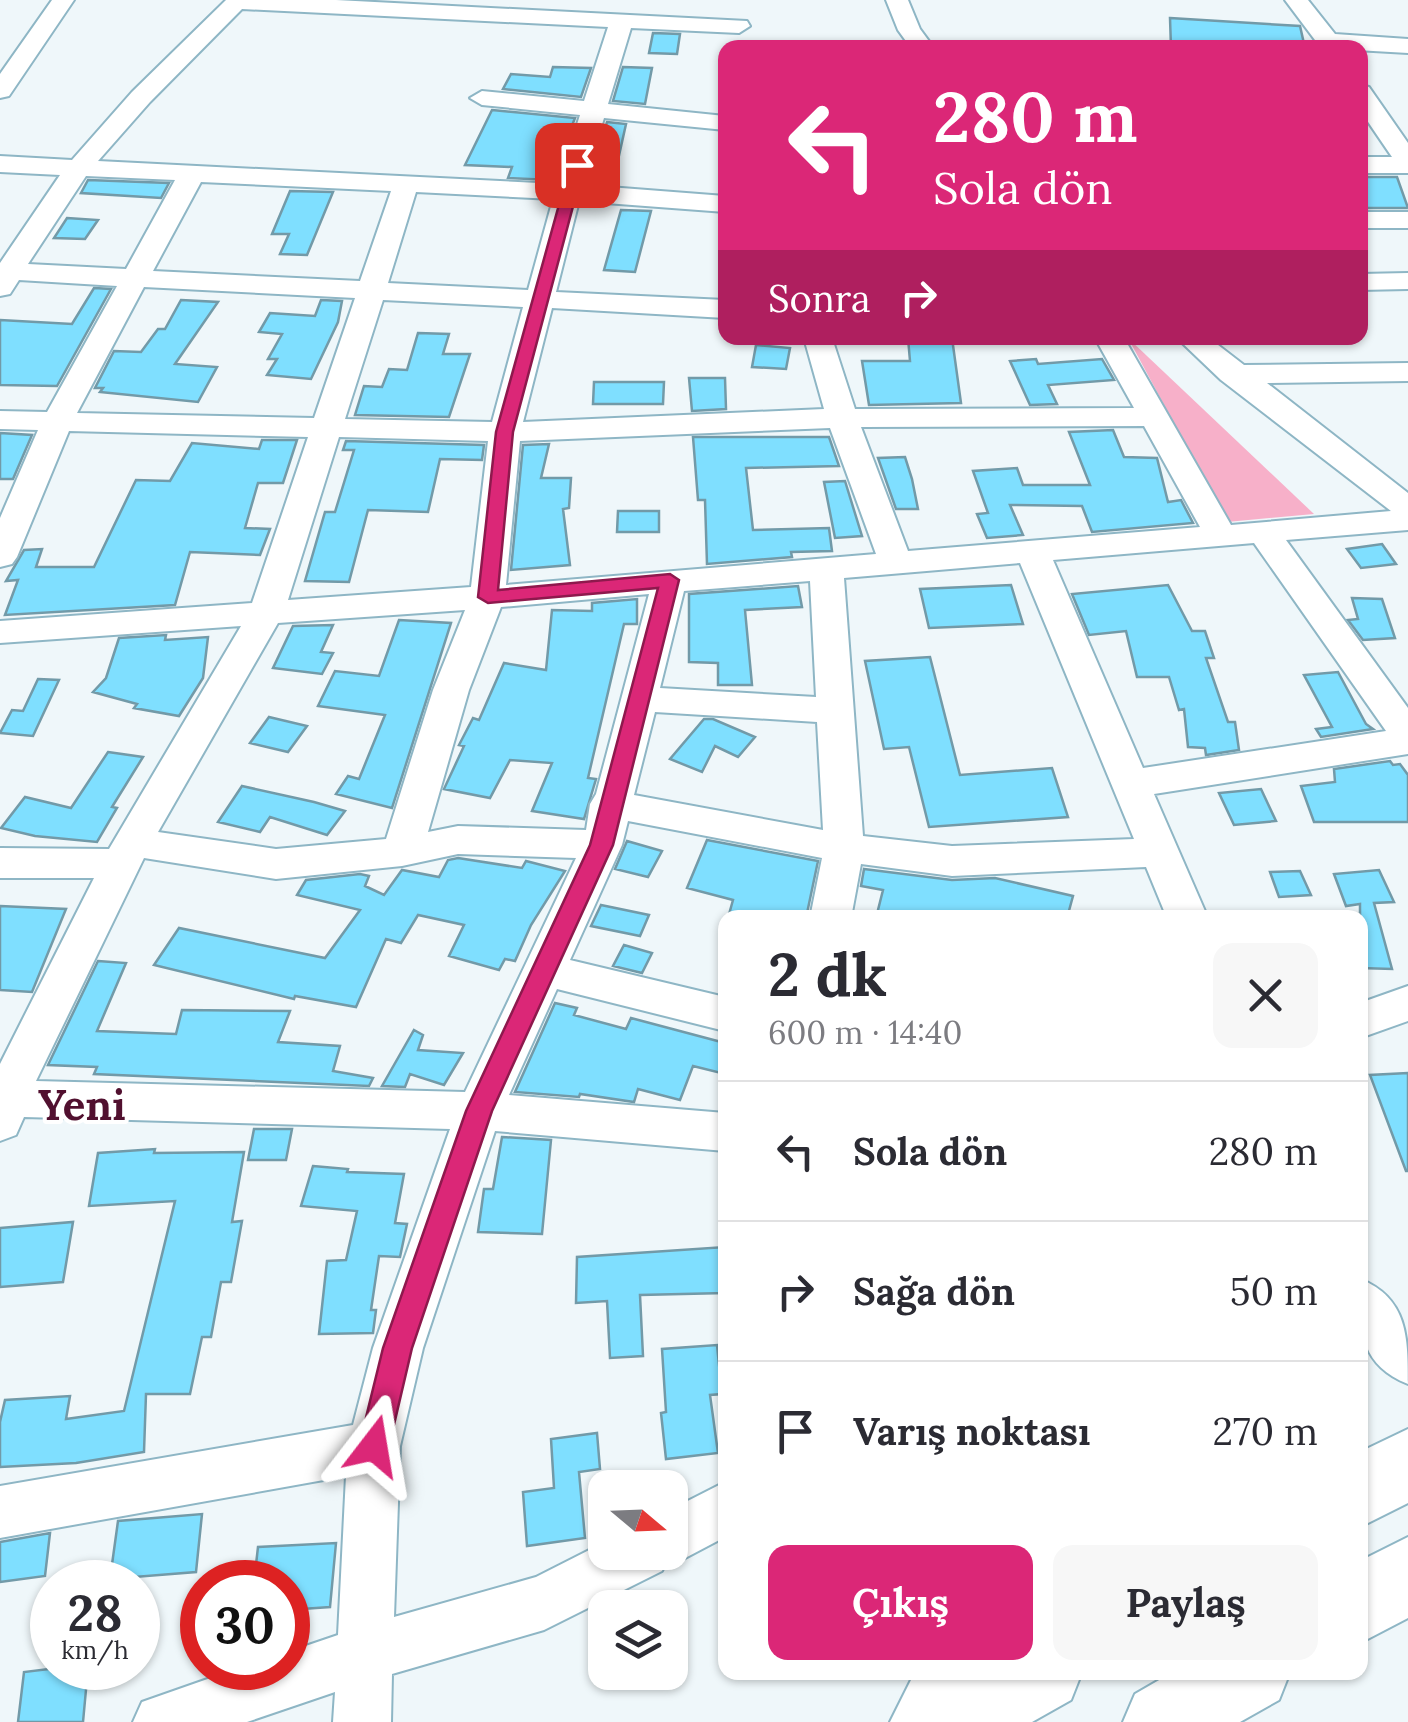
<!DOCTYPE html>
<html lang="tr">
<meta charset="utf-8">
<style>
body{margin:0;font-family:Lora,serif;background:#f7f7f7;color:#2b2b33;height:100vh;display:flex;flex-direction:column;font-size:38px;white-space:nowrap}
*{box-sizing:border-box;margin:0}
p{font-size:32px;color:#7c7c81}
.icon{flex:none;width:55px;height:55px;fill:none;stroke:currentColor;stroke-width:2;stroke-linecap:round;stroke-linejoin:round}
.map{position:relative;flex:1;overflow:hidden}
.details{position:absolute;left:718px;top:910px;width:650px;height:770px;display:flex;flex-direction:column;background:#fff;border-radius:20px;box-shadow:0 2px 8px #0004}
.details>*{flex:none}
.hud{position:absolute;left:718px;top:40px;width:650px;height:305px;border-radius:20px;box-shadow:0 2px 8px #0004;background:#db2777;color:#fff;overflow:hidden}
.needle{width:65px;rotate:109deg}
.buttons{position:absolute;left:588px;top:1470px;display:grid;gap:20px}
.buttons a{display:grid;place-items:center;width:100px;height:100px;border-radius:20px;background:#fff;box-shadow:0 2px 8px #0004;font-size:50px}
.speed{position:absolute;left:30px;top:1560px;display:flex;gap:20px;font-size:50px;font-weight:700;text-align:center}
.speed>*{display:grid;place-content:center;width:130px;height:130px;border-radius:50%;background:#fff;box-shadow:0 2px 8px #0004;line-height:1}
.speed small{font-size:25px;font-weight:400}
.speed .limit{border:15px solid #d22;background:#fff;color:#111}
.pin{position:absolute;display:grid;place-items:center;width:85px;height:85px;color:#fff;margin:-42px;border-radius:20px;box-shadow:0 5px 15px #0006}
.me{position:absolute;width:110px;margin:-55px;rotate:14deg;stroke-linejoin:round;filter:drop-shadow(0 0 8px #0008)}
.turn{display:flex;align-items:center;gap:35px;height:210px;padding:0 50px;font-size:45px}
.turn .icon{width:130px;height:130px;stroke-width:2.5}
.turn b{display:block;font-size:70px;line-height:85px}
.then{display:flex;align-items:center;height:95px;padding:0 50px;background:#0003;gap:20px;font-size:38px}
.round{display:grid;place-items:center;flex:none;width:105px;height:105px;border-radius:20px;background:#f7f7f7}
.summary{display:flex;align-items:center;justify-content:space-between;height:170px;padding:0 50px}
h1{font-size:60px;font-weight:800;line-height:75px}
.action{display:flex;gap:20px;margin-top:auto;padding:20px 50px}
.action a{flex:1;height:115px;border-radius:20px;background:#db2777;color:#fff;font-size:40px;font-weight:800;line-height:115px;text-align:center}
.action a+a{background:#f7f7f7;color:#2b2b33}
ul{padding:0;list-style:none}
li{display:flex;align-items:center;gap:30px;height:140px;padding:0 50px;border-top:2px solid #e1e1e2}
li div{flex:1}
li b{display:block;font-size:38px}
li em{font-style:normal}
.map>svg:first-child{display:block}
</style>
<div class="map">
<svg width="1408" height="1722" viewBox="0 0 1408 1722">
<rect width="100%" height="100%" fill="#eff7fa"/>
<path fill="#f7b0c9" d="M1128,338L1314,514L1227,522Z"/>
<path fill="#7fdfff" stroke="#729aa8" stroke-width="2.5" d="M1170,18L1300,26L1305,48H1171Z
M653,33L680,34L677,54L649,53Z
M553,67L591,68L581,97L503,89L511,74L550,77Z
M623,67L652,68L645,104L613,101Z
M492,110L575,118L550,180L508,178L512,167L465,165Z
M607,122L626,124L618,160L595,159Z
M1360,177H1397L1408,208H1360Z
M88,180L169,183L161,198L81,193Z
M290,191L333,192L307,255L280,254L289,234H272Z
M621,210L651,211L635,272L604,270Z
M67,218L98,220L85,239L54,238Z
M94,288L111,289L57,386L0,385V320L72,324Z
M181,300L218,302L175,364L217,367L198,402L100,392L103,388H95L114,351L141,352L158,329H165Z
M321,300L342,301L338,322L311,379L267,375L277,359H268L282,334L259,332L270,313L315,316Z
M418,333L449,334L443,354H470L449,417L355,415L364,386L382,387L389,369L407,370Z
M908,338H952L961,403L869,405L862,361H910Z
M756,345L790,348L786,369L752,367Z
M1036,359L1038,364L1102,359L1114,380L1048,385L1057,404L1030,405L1010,361Z
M689,378H725L726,409L692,411Z
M594,382H664L663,404H593Z
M1113,430L1124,457L1157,458L1168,502L1181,500L1193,523L1092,532L1082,506L1010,505L1023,535L987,538L977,514L988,513L973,471L1017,468L1023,485H1090L1069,432Z
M0,433L32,435L13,479H0Z
M693,437H829L839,466L746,468L753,530L829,528L832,551L791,552L792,557L707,564L705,500H698Z
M262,440H297L283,483H258L245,528L270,529L260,555L190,552L175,605L5,615L18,580L6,581L24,550L42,549L36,567H94L136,480L170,481L192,443L259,449Z
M346,441L484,445L482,460L440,459L428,512L368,510L349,582L305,581L325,512H335L354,450H343Z
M549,444L541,478H571L569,508L563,509L570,565L511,570L523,445Z
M905,457L912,479L918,509H896L878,458Z
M845,481L862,536L835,538L824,482Z
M618,511H659V532H617Z
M1382,544L1396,564L1361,568L1347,549Z
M1011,585L1023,624L929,628L920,589Z
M1168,585L1192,631H1205L1214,658H1206L1228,722H1235L1239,750L1206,755L1205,748L1188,747L1184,709L1179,710L1169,677H1137L1126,631L1089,635L1072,594Z
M798,586L802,607L745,610L752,685H718V663L689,662V594Z
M1352,598L1382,599L1395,638L1363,640L1348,620L1358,619Z
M637,599V624H624L588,778L596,779L584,819L532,811L552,763L510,760L490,798L444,789L464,746L459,745L473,718L479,720L504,663L546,670L552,610L592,611V603Z
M399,620L451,623L392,808L336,794L348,776L359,779L385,715L318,706L335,671L379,676Z
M333,625L321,652L333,653L322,674L273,668L293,626Z
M166,635L165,640L208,637L203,678L179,716L134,708L137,704L93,692L106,678L119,638Z
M930,657L960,775L1052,768L1068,817L929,827L909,747L884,749L865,661Z
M1338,672L1366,724L1373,729L1321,737L1316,729L1332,727L1304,675Z
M38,679L59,680L33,736L0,733L12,710L23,711Z
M269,717L307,726L288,752L250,743Z
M704,719H713L755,737L738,757L715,746L702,772L670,759Z
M108,752L143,757L112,807L117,808L97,842L35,836L1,828L25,797L71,808Z
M1390,761L1393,765L1400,764L1408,775V822H1314L1301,786L1335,782L1334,769Z
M242,786L314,802L345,811L327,835L270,817L260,832L218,822Z
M1261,789L1276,821L1234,825L1219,793Z
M707,840L818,861L806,918H728L733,900L687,888Z
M627,841L662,851L648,877L615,869Z
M458,858L522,868L526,861L565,871L531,925L515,961L505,959L499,970L449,956L464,925L418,915L401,943L386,939L356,1007L295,996L294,999L154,965L179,928L325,958L360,910L297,895L306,880L360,874L369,876L365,886L384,895L402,870L439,877L448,860Z
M864,869L952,880L995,878L1073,896L1067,918H896L877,914L883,890L861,886Z
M1379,870L1394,902L1374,903L1392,969L1360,968V904L1346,906L1334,874Z
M1300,871L1311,895L1279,897L1270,872Z
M601,905L649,915L640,936L591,926Z
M0,906L66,909L32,992L0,990Z
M624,945L652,953L642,973L613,966Z
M98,961L126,963L97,1031L176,1034L182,1010L290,1011L278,1042L340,1046L333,1071L373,1078L369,1086L94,1074L97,1067L48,1065Z
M555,1003L577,1008L574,1015L626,1029L631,1018L725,1043V1074L693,1066L680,1100L638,1089L634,1102L580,1094L579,1097L515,1092Z
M414,1030L423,1035L418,1050L463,1053L444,1085L410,1074L405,1087L382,1086Z
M1408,1073V1171H1406L1370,1075Z
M254,1129H292L286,1160H248Z
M502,1137L551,1140L542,1234L478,1232L484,1189H493Z
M155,1149L154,1153L244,1152L232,1222L242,1221L231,1282H221L211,1337H202L190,1394H146L144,1452L76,1463L0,1467V1422L5,1400L70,1396L66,1419L124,1411L175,1201L89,1206L98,1153Z
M313,1166L348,1169L347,1172L404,1174L395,1223L407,1224L400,1257L379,1256L371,1310H376L373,1333L319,1334L327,1261L346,1260L357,1211L301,1206Z
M73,1222L63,1282L0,1287V1228Z
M725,1247V1293L640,1295L643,1356L610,1358L607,1301L576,1303L577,1257Z
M717,1345L722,1394L710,1395L718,1453L666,1459L661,1413L666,1412L662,1349Z
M597,1433L600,1469L579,1472L585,1538L527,1546L523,1492L554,1488L551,1439Z
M202,1514L196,1572L110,1579L118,1521Z
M50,1533L45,1576L0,1582V1542Z
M336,1543L330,1607L288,1610V1582H254L258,1547Z
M57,1668H88L83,1722H18L24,1672Z"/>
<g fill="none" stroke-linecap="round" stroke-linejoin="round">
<defs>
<path id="minor" d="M52,0H74L9,96L0,98V74Z
M226,0H336L747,21L750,26L739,33L631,28L608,104L725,116V130L604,118L583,185L725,196V212L579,201L556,292L725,300V318L552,308L523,422L824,409L804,338H832L855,409L1134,408L1095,338H1124L1231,525L1391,511L1221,380L1177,338H1209L1244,365L1408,363V381L1267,383L1408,493V530L1286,540L1408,708V754L1154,794L1208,918H1167L1146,867L952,876L861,864L851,918H810L822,858L628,821L622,845L570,960L725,997V1031L557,989L509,1095L725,1113V1151L495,1131L423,1348L400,1446L394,1617L536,1577L605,1542V1552H670V1510L725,1482V1537L670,1566L665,1564L662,1571L544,1630L392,1674L391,1722H333L335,1692L247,1722H133L142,1702L239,1668H288V1652L338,1635L346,1476L0,1538V1486L353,1425L373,1348L450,1129L24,1117L16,1135L0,1141V1064L94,878H0V848L109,849L241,626L0,643V621L252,603L308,437L69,431L17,557L12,564L0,567V518L38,430L0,429V411L47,412L117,286L19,280L10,294L0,296V263L60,175L0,172V156L72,160L132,92ZM242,9L608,27L584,101L482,91L470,98L482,105L580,115L558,184L98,161L150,102ZM86,176L175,180L126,269L28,264ZM201,182L391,191L360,281L153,271ZM416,192L553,199L528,290L388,283ZM144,287L355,298L314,418L77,413ZM383,300L523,307L492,422L345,419ZM1144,426L1200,527L908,551L861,427ZM830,428L876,554L506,585L520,441ZM339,437L488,441L471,587L288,600ZM1254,543L1386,731L1143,768L1053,560ZM1020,563L1134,839L952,846L863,836L844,578ZM810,581L816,697L660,688L684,591ZM649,594L596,794L590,804L586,830L458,826L428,832L469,690L501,607ZM465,610L433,690L386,839L276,849L158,832L278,623ZM655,712L817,722L823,830L634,795ZM458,854L576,858L465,1092L36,1081L144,858L276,879L402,866Z
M886,0H908L920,29L934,48H911L898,30Z
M1285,0H1308L1335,34L1408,39V53L1321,48Z
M1360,85L1369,87L1408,143V173H1360V157H1392L1360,110Z
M1360,212H1408V228H1360Z
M1408,273V289L1360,290V274Z
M1408,986V1021L1360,1038V1003Z
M1360,1279C1408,1298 1408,1338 1408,1384C1357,1364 1360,1325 1360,1279Z
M915,1672H974L950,1722H890Z"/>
<path id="highway" d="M1408,1429V1503L1360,1527V1452Z
M1408,1537V1618L1360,1643V1561Z
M965,1672H1082L1071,1700L1032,1722H915L927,1694Z
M1173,1672H1290L1279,1700L1240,1722H1123L1135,1694Z"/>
</defs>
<use href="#minor" stroke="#8eb6c5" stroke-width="4"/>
<use href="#highway" stroke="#8eb6c5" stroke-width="4"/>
<use href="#minor" fill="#fff" fill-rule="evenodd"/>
<use href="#highway" fill="#fff" fill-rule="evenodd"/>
</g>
<path fill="#db2777" stroke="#8e194d" stroke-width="2.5" d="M577,160L584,165L513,432L498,590L670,574L679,580L613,845L492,1111L412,1348L389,1446L384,1456L374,1460L363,1456L359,1446L383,1348L466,1111L590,845L658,588L488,603L478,597L496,432L570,165Z"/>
<g text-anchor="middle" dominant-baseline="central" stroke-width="8" stroke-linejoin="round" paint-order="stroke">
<g font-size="42" font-weight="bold" fill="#51102f" stroke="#fff">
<text x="82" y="1105">Yeni</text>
</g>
</g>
</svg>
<div class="buttons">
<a><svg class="needle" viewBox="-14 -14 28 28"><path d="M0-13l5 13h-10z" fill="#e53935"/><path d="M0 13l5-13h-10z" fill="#7c7c81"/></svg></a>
<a><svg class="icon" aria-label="layers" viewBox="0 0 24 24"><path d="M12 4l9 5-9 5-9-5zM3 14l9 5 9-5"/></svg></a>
</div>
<div class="speed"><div>28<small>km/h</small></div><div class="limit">30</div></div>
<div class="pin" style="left:577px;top:165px;background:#d93025"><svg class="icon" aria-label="arrive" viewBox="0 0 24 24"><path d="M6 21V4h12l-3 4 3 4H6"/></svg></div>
<svg class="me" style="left:374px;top:1446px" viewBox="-20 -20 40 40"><path d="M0-17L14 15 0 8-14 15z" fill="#db2777" stroke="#fff" stroke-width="4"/></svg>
<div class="hud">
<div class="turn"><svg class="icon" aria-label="left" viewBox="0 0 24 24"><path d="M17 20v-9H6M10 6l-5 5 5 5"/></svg><div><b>280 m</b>Sola dön</div></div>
<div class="then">Sonra<svg class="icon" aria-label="right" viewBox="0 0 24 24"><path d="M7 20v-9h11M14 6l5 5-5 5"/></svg></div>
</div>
<section class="details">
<div class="summary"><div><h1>2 dk</h1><p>600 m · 14:40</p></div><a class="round"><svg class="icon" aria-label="close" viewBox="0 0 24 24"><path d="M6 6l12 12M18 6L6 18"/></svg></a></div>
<ul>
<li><svg class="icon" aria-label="left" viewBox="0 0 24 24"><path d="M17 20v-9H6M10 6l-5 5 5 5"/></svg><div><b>Sola dön</b></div><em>280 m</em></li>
<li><svg class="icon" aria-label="right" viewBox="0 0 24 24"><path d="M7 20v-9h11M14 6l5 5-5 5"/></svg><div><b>Sağa dön</b></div><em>50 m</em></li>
<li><svg class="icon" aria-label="arrive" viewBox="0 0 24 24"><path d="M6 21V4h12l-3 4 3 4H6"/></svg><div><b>Varış noktası</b></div><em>270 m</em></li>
</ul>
<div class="action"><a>Çıkış</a><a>Paylaş</a></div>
</section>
</div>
